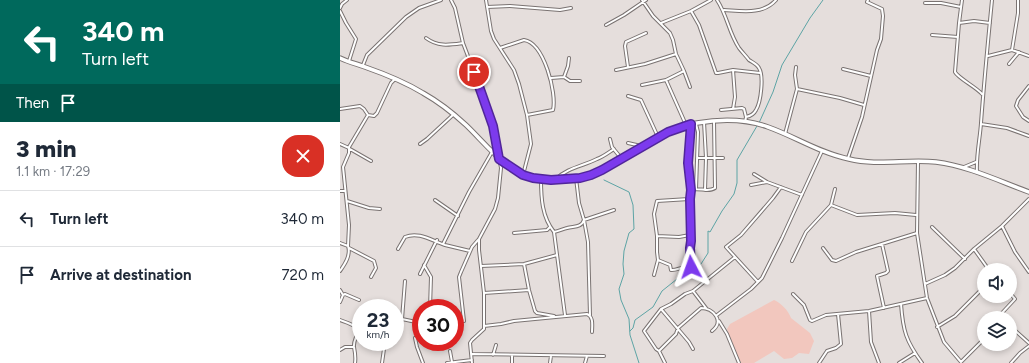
<!DOCTYPE html>
<meta charset="utf-8">
<style>
body{margin:0;font-family:Figtree,sans-serif;background:#f2f2f3;color:#1f2937;height:100vh;display:flex;flex-direction:column;font-size:15px;white-space:nowrap}
*{box-sizing:border-box;margin:0}
p{font-size:13px;color:#747a83}
.icon{flex:none;width:22px;height:22px;fill:none;stroke:currentColor;stroke-width:2;stroke-linecap:round;stroke-linejoin:round}
.map{position:relative;flex:1;overflow:hidden}
.sheet{display:flex;flex-direction:column;background:#fff;width:340px}
.sheet>*{flex:none}
.hud{background:#00695c;color:#fff;overflow:hidden}
.buttons{position:absolute;left:637px;top:263px;display:grid;gap:8px}
.buttons a{display:grid;place-items:center;width:40px;height:40px;border-radius:50%;background:#fff;box-shadow:0 2px 6px #0003;font-size:20px}
.speed{position:absolute;left:12px;top:299px;display:flex;gap:8px;font-size:20px;font-weight:700;text-align:center}
.speed>*{display:grid;place-content:center;width:52px;height:52px;border-radius:50%;background:#fff;box-shadow:0 2px 6px #0003;line-height:1}
.speed small{font-size:10px;font-weight:400}
.speed .limit{border:6px solid #d22;background:#fff;color:#111}
.pin{position:absolute;display:grid;place-items:center;width:34px;height:34px;color:#fff;margin:-17px;border:2px solid #fff;border-radius:50%;box-shadow:0 1px 4px #0007}
.me{position:absolute;width:44px;margin:-22px;rotate:356deg;stroke-linejoin:round;filter:drop-shadow(0 0 3px #0008)}
.turn{display:flex;align-items:center;gap:14px;height:84px;padding:0 16px;font-size:18px}
.turn .icon{width:52px;height:52px;stroke-width:2.5}
.turn b{display:block;font-size:28px;line-height:34px}
.then{display:flex;align-items:center;height:38px;padding:0 16px;background:#0003;gap:8px;font-size:15px}
.round{display:grid;place-items:center;flex:none;width:42px;height:42px;border-radius:16px;background:#f2f2f3}
.head{display:flex;align-items:center;justify-content:space-between;height:68px;padding:0 16px}
h1{font-size:24px;font-weight:800;line-height:30px}
ul{padding:0;list-style:none}
li{display:flex;align-items:center;gap:12px;height:56px;padding:0 16px;border-top:1px solid #e0e1e3}
li div{flex:1}
li b{display:block;font-size:15px}
li em{font-style:normal}
main{display:flex;flex:1;min-height:0}
.map>svg:first-child{display:block}
</style>
<main>
<section class="sheet">
<div class="hud">
<div class="turn"><svg class="icon" aria-label="left" viewBox="0 0 24 24"><path d="M17 20v-9H6M10 6l-5 5 5 5"/></svg><div><b>340 m</b>Turn left</div></div>
<div class="then">Then<svg class="icon" aria-label="arrive" viewBox="0 0 24 24"><path d="M6 21V4h12l-3 4 3 4H6"/></svg></div>
</div>
<div class="head"><div><h1>3 min</h1><p>1.1 km · 17:29</p></div><a class="round" style="background:#d93025;color:#fff"><svg class="icon" aria-label="close" viewBox="0 0 24 24"><path d="M6 6l12 12M18 6L6 18"/></svg></a></div>
<ul>
<li><svg class="icon" aria-label="left" viewBox="0 0 24 24"><path d="M17 20v-9H6M10 6l-5 5 5 5"/></svg><div><b>Turn left</b></div><em>340 m</em></li>
<li><svg class="icon" aria-label="arrive" viewBox="0 0 24 24"><path d="M6 21V4h12l-3 4 3 4H6"/></svg><div><b>Arrive at destination</b></div><em>720 m</em></li>
</ul>
</section>
<div class="map">
<svg width="689" height="363" viewBox="0 0 689 363">
<rect width="100%" height="100%" fill="#e5dedc"/>
<path fill="#f2c7be" d="M434,300C441,303 448,310 451,318L470,333L474,341L469,354L459,353L452,358L444,359L434,351L414,363H401L393,346L387,329L390,324Z"/>
<g fill="none" stroke-linecap="round" stroke-linejoin="round">
<path stroke="#5da4a5" stroke-width="1" d="M419,123L433,92L442,65L470,18L483,0
M264,180L289,192L293,205L294,229L289,233L284,251L283,264L284,274L279,289L281,300L289,319L290,335L299,363
M290,331L293,328L295,320L313,307L322,291L337,279L343,280L361,264L368,253V231L370,232L382,211L394,194L397,183V160L417,126"/>
<defs>
<path id="minor" d="M111,0L115,8L123,43L145,101L153,126L161,168L158,198L155,209L139,239V250L144,293V329L132,340L130,343L132,363
M146,0L151,31L154,39L174,70L179,84L187,115L191,144L183,175
M302,0L313,16L330,33L333,40L336,54L344,71L350,87
M377,0C387,15 389,33 399,48C402,52 406,56 409,60C412,62 417,64 419,68C424,76 421,102 416,110C414,114 411,116 406,117L405,122
M622,0L619,23L615,72C618,78 636,87 642,94
M585,3H601L621,7
M147,7L170,6L220,10L231,8
M0,8L2,4L7,0
M384,10C402,11 423,15 436,0
M0,11L6,23L16,39L9,61
M351,11L359,25L376,73H378L393,70L420,73
M321,23L351,11L371,0
M619,23L634,21L650,23
M266,25L284,15L306,0
M592,35L618,37
M86,38C98,47 109,45 123,43
M160,48L184,40C204,43 217,93 213,110L187,115
M672,50L678,13V0
M648,56L672,50L689,56
M669,64L679,52
M23,65L27,55L66,17L79,8L101,0
M288,67L285,46L286,42L306,33
M503,69L531,76
M276,70L305,64L336,54
M224,77L228,66L229,58
M211,78L224,77L230,81H240
M326,80L344,71
M302,85L326,80L346,125
M689,86L678,100L676,106L683,117L689,121
M457,89L500,98L524,105
M288,96L301,100L318,137
M0,109L20,106L24,109L28,115L34,116L37,113L51,83L55,79
M393,109L395,97L393,70
M381,110L402,108L404,109L406,117
M364,122L366,158L365,190
M641,124L667,128L689,136
M445,134L457,89L455,75L456,67
M270,139L272,147L281,158
M288,143L301,146
M0,144L9,148
M80,144L87,139L114,114
M10,149L31,161
M357,158H383
M508,158L522,117L537,50L541,39L543,16L542,9L527,2L528,0
M578,162L577,233L587,298L604,342L621,362
M624,167L636,162
M637,172C636,155 640,139 641,123C644,82 648,41 652,0
M414,174L427,182L462,195
M236,178L239,203L244,220L248,242L250,315
M201,179C201,198 202,217 214,232L225,315
M216,179C227,168 243,166 257,159C263,157 268,153 274,149
M411,185L427,182
M356,189L358,132L356,124
M351,190C359,187 368,193 375,188L374,121
M0,191H5
M349,199L317,201L314,214L317,236V252L318,260L330,265L331,270C337,271 343,265 350,268L351,265L349,249L351,241L349,199L351,190L348,163L351,126
M95,200L118,216
M7,201L29,208L40,209
M491,205L517,215L555,213L576,215
M662,226L675,252L689,272
M592,227L625,259
M214,232C219,231 223,229 227,228C234,226 241,228 244,220L274,210
M174,233L207,230L210,227
M317,236L339,237L350,235
M0,243L8,246
M103,244L129,192L152,152
M542,244L548,271L546,273L537,276L544,308
M9,248L34,261L36,268L31,277
M483,248L492,260L496,261L516,252L577,233
M58,249L65,237C79,231 92,241 105,245C113,247 122,249 130,251
M634,249L649,270
M452,261L466,232L491,205L495,189
M184,264L189,290L195,311L197,313L214,316
M84,265L91,277L90,308
M141,266L184,264L217,255
M0,271C5,264 11,255 8,246L9,225L3,167L9,153V147L28,115
M80,274L97,240
M314,275L318,260
M65,281L62,319L76,322L81,321
M418,282L386,247L401,235L433,198L441,187
M585,284L605,275L615,268L634,249L662,226L689,199
M0,290L3,295L0,302
M353,291L366,308
M144,293L189,290
M453,294L464,305L470,320L472,321L486,315L529,311L587,298
M3,295L5,294L19,300
M561,304C563,331 566,341 582,363
M321,309L349,342L353,349
M529,311L531,342L539,363
M377,315L411,289L422,278L442,238L482,151
M660,318L661,314L675,299L670,293
M0,320L8,323L21,329
M379,321L387,334L399,363
M115,322L124,321L119,277L121,272L132,247L138,240
M55,323L62,319
M144,326L161,324L174,321L247,314C254,317 252,326 252,332
M670,326L689,343
M597,327L615,316L644,287
M75,338L77,347L83,363
M0,350L5,347H14
M110,351L112,362
M319,351L336,334L338,328L361,308C373,308 385,321 372,331
M132,354L264,356
M153,355L156,345
M172,355V363
M621,362L644,339
M15,363C16,357 15,352 14,347C13,340 19,334 18,327
M42,363L45,342
M107,363L132,360
M210,363L211,356
M245,363L247,356
M325,363L319,351L316,349L304,331L321,309L331,304L345,294L353,291L395,257
M479,363L487,351L496,348L501,344L498,314
M559,363L575,353
M671,363L680,353L689,346"/>
<path id="primary" d="M0,58C8,62 17,64 25,67C45,74 65,82 83,93C99,102 113,113 126,125C149,147 166,173 200,179C264,190 300,133 357,123C380,119 406,119 428,127C456,137 480,153 509,159C537,166 567,159 596,162C628,166 659,181 689,192"/>
</defs>
<use href="#minor" stroke="#7a7372" stroke-width="4"/>
<use href="#primary" stroke="#7a7372" stroke-width="5.5"/>
<use href="#minor" stroke="#fff" stroke-width="2"/>
<use href="#primary" stroke="#fff" stroke-width="3.5"/>
</g>
<g fill="none" stroke-linecap="round" stroke-linejoin="round">
<defs>
<path id="route" d="M134,72L153,126L159,159L183,175L193,178L211,180L240,178L251,175L262,170L328,132L351,124L348,163L351,190L350,199L351,241L350,248L351,267"/>
</defs>
<use href="#route" stroke="#51269a" stroke-width="10"/>
<use href="#route" stroke="#7c3aed" stroke-width="7"/>
</g>
</svg>
<div class="buttons">
<a><svg class="icon" aria-label="sound" viewBox="0 0 24 24"><path d="M4 9h4l5-4v14l-5-4H4zM17 9q2 3 0 6"/></svg></a>
<a><svg class="icon" aria-label="layers" viewBox="0 0 24 24"><path d="M12 4l9 5-9 5-9-5zM3 14l9 5 9-5"/></svg></a>
</div>
<div class="speed"><div>23<small>km/h</small></div><div class="limit">30</div></div>
<div class="pin" style="left:134px;top:72px;background:#d93025"><svg class="icon" aria-label="arrive" viewBox="0 0 24 24"><path d="M6 21V4h12l-3 4 3 4H6"/></svg></div>
<svg class="me" style="left:351px;top:267px" viewBox="-20 -20 40 40"><path d="M0-17L14 15 0 8-14 15z" fill="#7c3aed" stroke="#fff" stroke-width="4"/></svg>
</div>
</main>
